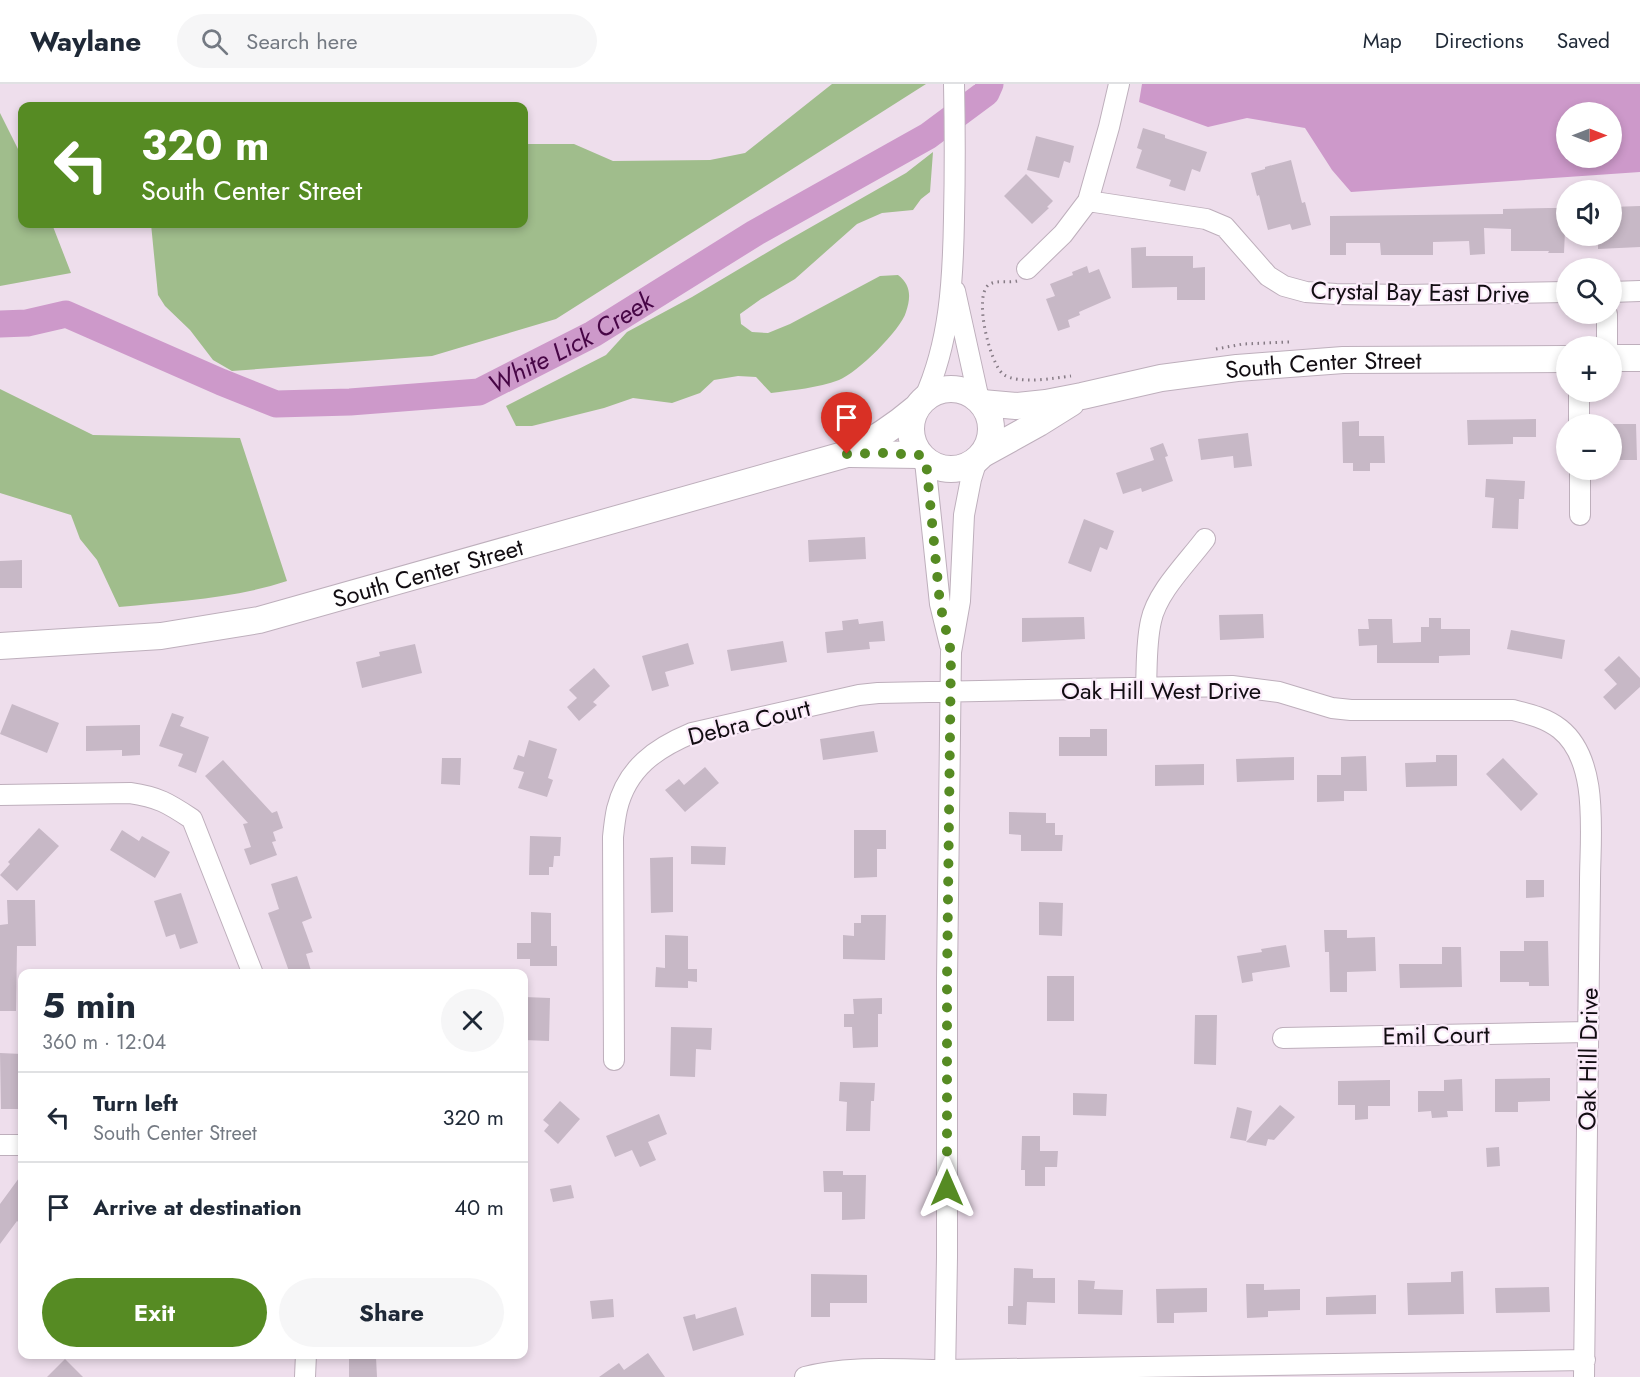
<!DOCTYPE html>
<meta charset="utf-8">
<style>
body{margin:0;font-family:Jost,sans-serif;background:#f6f6f7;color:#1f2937;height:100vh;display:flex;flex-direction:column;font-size:22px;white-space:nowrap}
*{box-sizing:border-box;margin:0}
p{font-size:20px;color:#747a83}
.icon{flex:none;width:33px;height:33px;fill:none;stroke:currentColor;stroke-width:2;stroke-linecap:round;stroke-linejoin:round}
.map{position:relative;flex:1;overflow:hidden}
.side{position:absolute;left:18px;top:885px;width:510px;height:390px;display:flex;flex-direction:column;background:#fff;border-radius:12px;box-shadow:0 3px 9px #0003}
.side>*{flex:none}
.banner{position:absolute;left:18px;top:18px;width:510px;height:126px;border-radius:12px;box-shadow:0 3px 9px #0003;background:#568b23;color:#fff;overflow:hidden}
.needle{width:39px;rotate:90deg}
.buttons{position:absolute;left:1556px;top:18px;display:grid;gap:12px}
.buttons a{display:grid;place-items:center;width:66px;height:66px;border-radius:50%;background:#fff;box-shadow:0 3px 9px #0003;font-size:30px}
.pin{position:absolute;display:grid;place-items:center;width:51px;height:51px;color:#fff;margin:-62px -26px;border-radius:50% 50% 50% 0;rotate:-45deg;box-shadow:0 0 6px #0007}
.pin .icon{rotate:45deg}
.me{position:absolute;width:66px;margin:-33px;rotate:0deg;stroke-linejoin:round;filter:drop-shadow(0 0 4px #0008)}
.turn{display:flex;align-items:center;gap:21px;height:126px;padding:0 24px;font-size:27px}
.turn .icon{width:78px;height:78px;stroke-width:2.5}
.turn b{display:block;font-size:42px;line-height:51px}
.round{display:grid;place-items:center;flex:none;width:63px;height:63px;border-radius:32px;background:#f6f6f7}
.summary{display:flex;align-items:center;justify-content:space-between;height:102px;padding:0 24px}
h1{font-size:36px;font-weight:700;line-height:45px}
.action{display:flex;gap:12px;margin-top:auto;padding:12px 24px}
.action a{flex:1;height:69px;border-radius:36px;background:#568b23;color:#fff;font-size:24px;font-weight:700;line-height:69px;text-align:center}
.action a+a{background:#f6f6f7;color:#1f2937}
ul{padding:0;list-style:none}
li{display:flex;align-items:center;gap:18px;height:90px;padding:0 24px;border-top:2px solid #e0e1e3}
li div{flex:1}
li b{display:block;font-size:22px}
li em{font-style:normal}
header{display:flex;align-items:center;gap:36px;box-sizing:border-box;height:84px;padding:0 30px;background:#fff;border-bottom:2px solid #e0e1e3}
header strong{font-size:28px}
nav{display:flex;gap:33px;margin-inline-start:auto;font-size:21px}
.search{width:420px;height:54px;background:#f6f6f7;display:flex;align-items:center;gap:15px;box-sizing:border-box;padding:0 21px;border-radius:33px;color:#747a83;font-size:22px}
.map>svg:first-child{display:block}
</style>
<header>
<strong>Waylane</strong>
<div class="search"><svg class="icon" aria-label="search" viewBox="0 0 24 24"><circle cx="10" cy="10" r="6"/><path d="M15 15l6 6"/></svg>Search here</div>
<nav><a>Map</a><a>Directions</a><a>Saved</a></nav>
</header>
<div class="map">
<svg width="1640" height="1293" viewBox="0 0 1640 1293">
<rect width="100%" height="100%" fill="#eedeec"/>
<path fill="#a0bd8c" d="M832,0H926L556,235L432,272L232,287L213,276L190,246L165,222L158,211L151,140H524V60H574L613,77L710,76L745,69Z
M0,29L22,73V140H52L71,189L0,202Z
M933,68L930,108L921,115L913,126L882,129L857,140L795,195L761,215L740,230L741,240L752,248L768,249L790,240L880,192L898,191C911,201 911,213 906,228C901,246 857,289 839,296C818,304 793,306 771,309L756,293L738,292L714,296L700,309L672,319L633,314L604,324L532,342H516L506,322L606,271L627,248L692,213L783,159L906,89Z
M0,305L93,351L240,354L287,497C233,515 175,517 119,523L97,476L80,455L71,431L0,409Z"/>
<path fill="#cd99ca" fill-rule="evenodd" d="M1142,0H1640V88L1351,108L1332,86L1305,44L1247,34L1208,43L1139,18ZM1566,28H1611V74H1566Z"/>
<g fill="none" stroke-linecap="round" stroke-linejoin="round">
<path stroke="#cd99ca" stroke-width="27" id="s1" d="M0,240L27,239L66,230L221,298L276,320L350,318L479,308L593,250L755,149L928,52L986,9L990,0"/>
</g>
<path fill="#c7b8c6" d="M1143,44L1165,51V54L1207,68L1200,88L1192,85L1185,107L1169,102L1171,96L1136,84L1142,66L1137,64Z
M1036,52L1074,62L1070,79L1064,77L1059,94L1027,86Z
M1291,76L1302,119L1305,118L1311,141L1292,146L1290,140L1268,146L1259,111L1257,112L1251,89L1265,85V83Z
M1026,90L1053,117L1047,123L1049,124L1032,140L1004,112Z
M1640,122V163L1598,165V152H1611V123Z
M1549,124H1566L1564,169H1548L1549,167H1511V145L1484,144L1485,170L1470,171L1469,157L1433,158V171H1381L1380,159H1346V171H1330V132L1503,130V125Z
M1146,163V172H1193V184L1205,183V216H1177V203L1132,204L1131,164Z
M1087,182L1089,189L1099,185L1111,214L1079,228L1080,231L1068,236L1070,243L1058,247L1046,215L1055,212L1050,200L1073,191L1072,188Z
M1536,335V353H1513V360L1468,361L1467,336Z
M1359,337V352H1384L1385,379H1370V387H1353V379H1343L1342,338Z
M1613,340H1636L1637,376H1613Z
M1248,349L1252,382L1234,384L1233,372L1201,376L1198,355Z
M1163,359L1168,372L1165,373L1173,397L1142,408L1141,404L1123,410L1116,389L1154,376L1150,364Z
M1486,395L1525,397L1524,415H1519L1518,445L1492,444L1494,414L1485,413Z
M1084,435L1114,447L1107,466L1100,463L1091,488L1068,479Z
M865,453L866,475L809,478L808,456Z
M22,476V504H0V477Z
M1263,530L1264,554L1220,556L1219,531Z
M1084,533L1085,555L1022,558V534Z
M1429,534H1441V545H1470V571L1439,572V579H1377V561L1359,562L1358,545H1369L1368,535H1392L1393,559L1421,558V543H1429Z
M858,535L859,540L883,537L885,557L869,558L870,565L827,569L825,548L843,546L842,537Z
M1511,546L1565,556L1562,575L1507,565Z
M783,557L787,578L731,587L727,566Z
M688,559L694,580L665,588L669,602L652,607L642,572Z
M415,560L422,589L362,604L356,578L380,572L379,568Z
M1619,572L1640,594V603L1615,626L1603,613L1617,600L1604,586Z
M594,584L610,602L593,618L597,621L579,637L567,623L577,614L569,606Z
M12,620L59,639L47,669L0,650Z
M172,629L184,633L180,642L209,653L196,689L178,682L183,670L159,662Z
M140,641V671L122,672V666L86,667V642Z
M1090,645H1107V672H1059V653H1090Z
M874,647L878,668L823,676L820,655Z
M529,656L557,665L548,694L553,696L547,713L518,704L524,688L513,685L518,671L524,673Z
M1436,671H1457V702L1406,703L1405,679L1436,678Z
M1366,672L1367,707H1344V717L1317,718V691H1341V673Z
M1294,673V696L1237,698L1236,675Z
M442,674H461L460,701L441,700Z
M1503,674L1538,710L1521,727L1486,690Z
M223,676L272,729L277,727L283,744L273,748L276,757L272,758L277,771L250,781L244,765L251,763L243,740L248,739L205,692Z
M1204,680V701L1155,702V681Z
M705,683L719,699L685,728L665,706L679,695L684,701Z
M1009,728L1046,729V739H1055V751H1063L1062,767H1021V751L1009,750Z
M39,744L59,762L17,807L0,791L10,780L8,778Z
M122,746L139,757L142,752L170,768L155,794L110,766Z
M854,746H886V765H877V793L854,794Z
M530,752L561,753L560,772H554L553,783H549V791H529Z
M691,762L726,763L725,781L691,780Z
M673,773V828L651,829L650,774Z
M297,792L312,834L302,838L313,868L306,870L312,890H290L268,829L279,825L271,800Z
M1526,796H1544V813L1526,814Z
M181,809L198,859L180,865L175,850L166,853L154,817Z
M7,816H35L36,862H17L16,927H0V841L8,840Z
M1039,818L1063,819L1062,852L1039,851Z
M531,828L551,829V862H557V882H530V875H517V859H531Z
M861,831H886L885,876L843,875V851L854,852V839H861Z
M1324,846H1347V854L1375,853L1376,887L1347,888V908H1330L1329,868H1325Z
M665,851L688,852V885H697V898L688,897V904L655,903L656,883L665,884Z
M1524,857H1548L1549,902H1529V898H1500V867H1524Z
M1286,861L1290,883L1252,889L1253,897L1242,899L1237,872L1262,868L1261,865Z
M1442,863H1461L1462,903L1400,904L1399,880H1442Z
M1047,892H1074V937H1047Z
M524,913L550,914L549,957L524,956Z
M882,914V930H878V963L853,964L852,943H844V930H854L853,915Z
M1195,931H1217L1216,981L1194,980Z
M671,943L712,944L711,966L696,965L695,993L670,992Z
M0,969L22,970V1025H1Z
M1550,994V1017L1518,1018V1028H1495V995Z
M1462,995L1463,1027H1447L1448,1033L1432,1034L1431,1027L1418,1028V1007H1444V996Z
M1390,996V1022H1368V1035L1355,1036V1021H1338V997Z
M840,998L875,999L874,1017H871L870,1047H846L847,1018L839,1017Z
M1073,1009L1107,1010L1106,1032L1073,1031Z
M560,1017L580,1035L558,1060L544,1047L549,1041L543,1036Z
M1280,1021L1295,1033L1274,1056L1268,1055L1266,1062L1246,1058Z
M1237,1023L1252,1027L1246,1057L1230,1054Z
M659,1030L667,1050L648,1058L656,1076L640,1083L632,1066L615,1073L606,1052Z
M1022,1052H1040V1067H1058L1057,1083H1045V1102H1025V1086H1021Z
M1499,1063L1500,1082L1487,1083L1486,1064Z
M823,1087H843V1091H866L865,1135L842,1136V1108H824Z
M22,1090V1141L17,1137L0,1160V1120Z
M571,1101L574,1114L553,1118L550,1105Z
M1014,1184L1033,1185V1194H1055V1219L1027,1218L1026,1241L1008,1240V1222H1013Z
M1463,1187L1464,1230L1408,1231L1407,1199L1451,1198V1188Z
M811,1190L867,1191V1219H830V1233H811Z
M1078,1196L1095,1197L1094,1205L1123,1206L1122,1231L1078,1230Z
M1246,1200H1264V1206L1300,1205V1226L1268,1227V1233L1247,1234Z
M1549,1203L1550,1228L1496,1229L1495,1204Z
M1207,1204V1228L1174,1229V1239H1157L1156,1205Z
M1376,1211V1230L1326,1231V1213Z
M613,1215L614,1233L592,1235L590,1217Z
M736,1223L744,1251L693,1267L683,1233L695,1230L696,1235Z
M648,1269L665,1293H599L619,1279L624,1286Z
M376,1273L377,1293H349V1274Z
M65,1275L83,1293H47Z"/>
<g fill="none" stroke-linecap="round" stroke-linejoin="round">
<defs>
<path id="minor" d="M1088,117L1206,135L1225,143L1268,192L1284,202L1306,208L1336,210L1406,211L1566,208
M1027,185L1063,150L1088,117L1109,43L1119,0
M955,207L979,316
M1611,208L1640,207
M1607,230V262
M1579,308V340
M924,315C950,258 953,196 954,134C955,89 955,45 954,0
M925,377L940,520L950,561
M1580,386V431
M1146,603C1147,582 1146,559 1151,537C1157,508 1187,479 1205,455
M0,711L130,709C158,713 168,719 192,735L253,890
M1283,954L1588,948
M614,976L613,753C614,743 615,734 617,725C627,684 656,664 692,649L859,611L878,609L1232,602L1279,608L1332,624L1351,626H1513C1529,630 1546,634 1560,645C1600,677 1590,751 1590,798L1584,1293
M0,1061H22
M305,1293L306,1270
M805,1293C849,1281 900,1286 945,1286L1585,1276
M945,1293L947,1173V895L951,568L960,517L964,431L971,395L977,376"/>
<g id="major">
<path d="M1611,274H1640"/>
<circle cx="951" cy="345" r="40"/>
<path id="s2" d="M982,319L1016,322L1046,319L1082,312L1161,294L1237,284L1343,276L1566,275"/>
<path d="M850,370L919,371"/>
<path d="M983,370L1039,339L1071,319"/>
<path id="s3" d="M0,562L161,552L259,536L847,370C872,357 894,343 915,325"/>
</g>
</defs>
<use href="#minor" stroke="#beafbc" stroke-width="22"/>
<use href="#major" stroke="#beafbc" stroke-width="28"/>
<path stroke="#867b85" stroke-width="3" stroke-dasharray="1.5 4.5" stroke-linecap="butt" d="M1017,197C1009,199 997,196 990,200C972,209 990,280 1003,290C1017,301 1055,294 1071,292
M1576,257H1590
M1216,265L1243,260L1290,258"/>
<use href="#minor" stroke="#fff" stroke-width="20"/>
<use href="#major" stroke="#fff" stroke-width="26"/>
</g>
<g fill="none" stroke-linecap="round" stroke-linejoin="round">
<path stroke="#568b23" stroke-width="10" stroke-dasharray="0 18" d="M847,370L884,369L920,371L926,377L940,520L951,568L947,895V1104"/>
</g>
<g text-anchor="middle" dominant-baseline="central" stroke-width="4.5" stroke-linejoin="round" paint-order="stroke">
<g font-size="24" fill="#120d12" stroke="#fbebfa">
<text transform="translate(1420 208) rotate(1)">Crystal Bay East Drive</text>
<text stroke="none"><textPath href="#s2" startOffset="345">South Center Street</textPath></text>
<text stroke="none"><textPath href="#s3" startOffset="436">South Center Street</textPath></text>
<text x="1161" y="606">Oak Hill West Drive</text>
<text transform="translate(749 638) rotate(-14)">Debra Court</text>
<text transform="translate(1436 951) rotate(-1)">Emil Court</text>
<text transform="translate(1588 975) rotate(-89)">Oak Hill Drive</text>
</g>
<g font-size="26" font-style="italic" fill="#470646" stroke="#fbebfa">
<text stroke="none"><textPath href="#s1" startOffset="603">White Lick Creek</textPath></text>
</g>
</g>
</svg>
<div class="buttons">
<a><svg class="needle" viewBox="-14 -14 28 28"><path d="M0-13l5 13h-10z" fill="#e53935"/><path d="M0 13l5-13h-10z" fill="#747a83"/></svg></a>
<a><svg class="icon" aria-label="sound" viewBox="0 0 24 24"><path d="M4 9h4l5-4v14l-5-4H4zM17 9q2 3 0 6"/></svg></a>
<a><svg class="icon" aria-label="search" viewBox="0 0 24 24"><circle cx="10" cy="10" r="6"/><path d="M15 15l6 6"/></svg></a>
<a>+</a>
<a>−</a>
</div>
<div class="pin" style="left:847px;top:370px;background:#d93025"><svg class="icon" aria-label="arrive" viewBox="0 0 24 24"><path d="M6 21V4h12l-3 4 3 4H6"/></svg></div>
<svg class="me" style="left:947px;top:1104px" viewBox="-20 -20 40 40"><path d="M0-17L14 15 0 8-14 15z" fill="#568b23" stroke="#fff" stroke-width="4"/></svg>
<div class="banner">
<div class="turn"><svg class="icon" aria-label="left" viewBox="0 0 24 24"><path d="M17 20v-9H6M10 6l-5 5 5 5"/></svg><div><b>320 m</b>South Center Street</div></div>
</div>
<section class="side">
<div class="summary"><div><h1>5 min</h1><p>360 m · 12:04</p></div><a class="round"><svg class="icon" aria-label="close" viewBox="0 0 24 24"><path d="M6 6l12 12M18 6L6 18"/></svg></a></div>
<ul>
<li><svg class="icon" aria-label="left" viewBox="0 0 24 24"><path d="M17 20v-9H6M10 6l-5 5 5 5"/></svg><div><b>Turn left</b><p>South Center Street</p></div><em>320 m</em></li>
<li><svg class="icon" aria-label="arrive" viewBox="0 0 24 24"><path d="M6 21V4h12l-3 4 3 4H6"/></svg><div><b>Arrive at destination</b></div><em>40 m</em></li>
</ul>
<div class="action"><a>Exit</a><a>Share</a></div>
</section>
</div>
